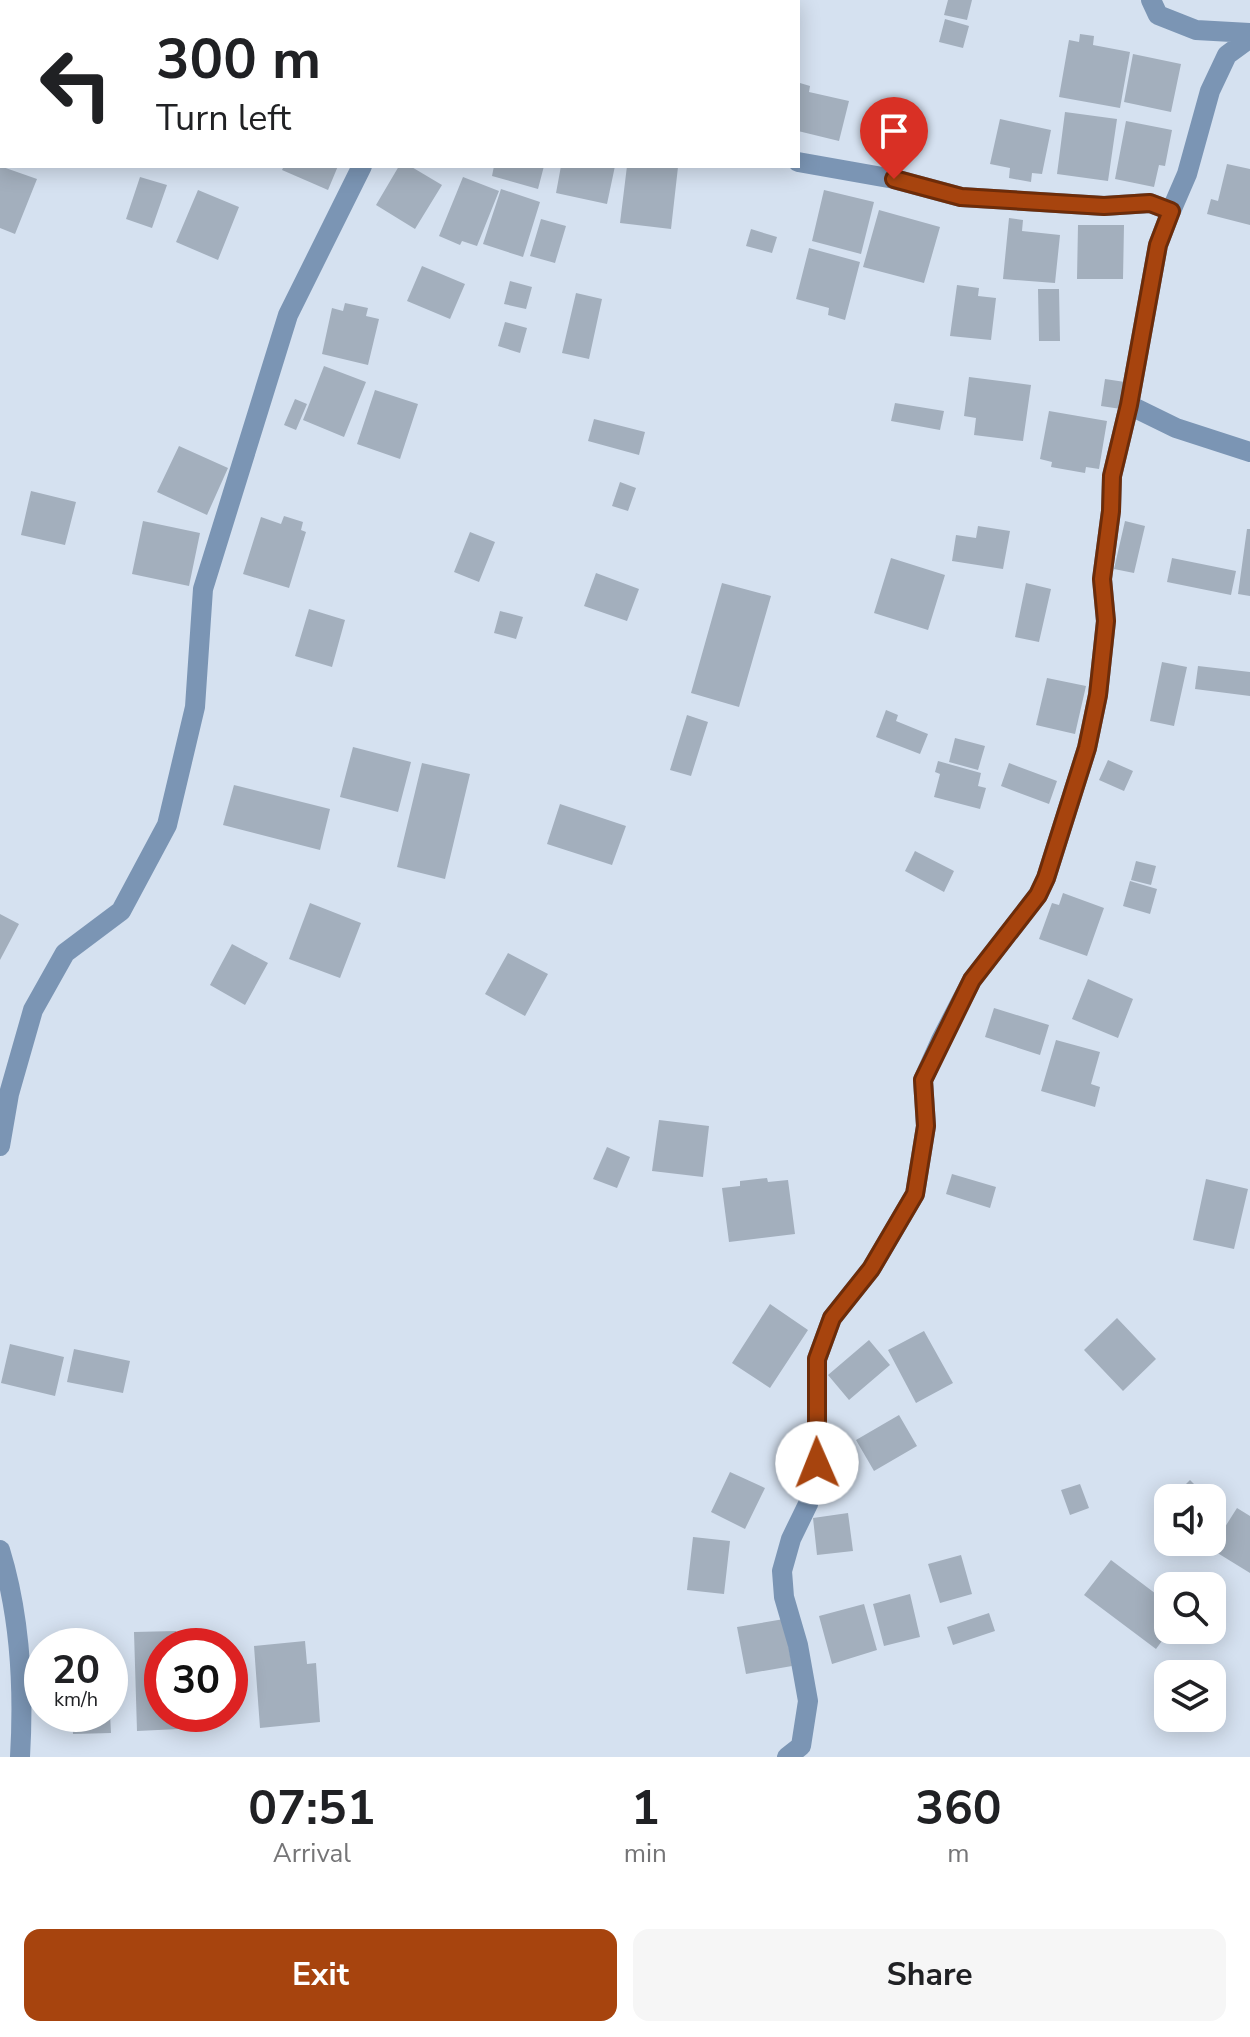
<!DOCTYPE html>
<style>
body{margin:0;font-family:"Nunito Sans",sans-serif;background:#f6f6f6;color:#202124;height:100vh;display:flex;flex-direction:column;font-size:30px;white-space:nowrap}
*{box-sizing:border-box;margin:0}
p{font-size:26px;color:#757577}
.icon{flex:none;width:44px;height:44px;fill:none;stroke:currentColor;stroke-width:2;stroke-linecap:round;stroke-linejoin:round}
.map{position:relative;height:1757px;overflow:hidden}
.drawer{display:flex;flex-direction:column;background:#fff;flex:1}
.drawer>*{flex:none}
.top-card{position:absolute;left:0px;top:0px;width:800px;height:168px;box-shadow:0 4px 20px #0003;background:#fff;color:#202124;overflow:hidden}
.tools{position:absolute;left:1154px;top:1484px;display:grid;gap:16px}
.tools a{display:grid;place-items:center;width:72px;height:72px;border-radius:16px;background:#fff;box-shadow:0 4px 20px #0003;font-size:40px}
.speed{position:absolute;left:24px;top:1628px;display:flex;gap:16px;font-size:40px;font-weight:700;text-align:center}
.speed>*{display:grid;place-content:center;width:104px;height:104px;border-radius:50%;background:#fff;box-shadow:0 4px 20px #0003;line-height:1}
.speed small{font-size:20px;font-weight:400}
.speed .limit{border:12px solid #d22;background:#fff;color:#111}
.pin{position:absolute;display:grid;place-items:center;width:68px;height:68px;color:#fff;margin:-82px -34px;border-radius:50% 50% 50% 0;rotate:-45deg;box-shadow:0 0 8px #0007}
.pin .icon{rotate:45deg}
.me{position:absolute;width:88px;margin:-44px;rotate:359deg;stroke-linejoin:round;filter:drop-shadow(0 0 6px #0008)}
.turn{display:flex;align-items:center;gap:28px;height:168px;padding:0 24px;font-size:36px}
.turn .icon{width:104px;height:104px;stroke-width:2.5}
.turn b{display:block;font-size:56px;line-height:68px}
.eta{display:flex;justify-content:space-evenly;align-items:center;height:136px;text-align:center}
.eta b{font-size:48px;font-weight:700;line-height:56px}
.button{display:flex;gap:16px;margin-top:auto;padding:16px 24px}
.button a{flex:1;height:92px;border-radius:16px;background:#a7440e;color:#fff;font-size:32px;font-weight:700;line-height:92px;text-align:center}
.button a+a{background:#f6f6f6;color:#202124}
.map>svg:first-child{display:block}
</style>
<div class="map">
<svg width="1250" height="1757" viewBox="0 0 1250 1757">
<rect width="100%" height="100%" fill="#d5e1f0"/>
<path fill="#a3afbd" d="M948,0H972L967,20L944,15Z
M945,19L969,26L963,48L939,42Z
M1080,34L1094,36L1093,45L1130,52L1120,108L1059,97L1069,40L1079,42Z
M1133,54L1181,64L1171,112L1124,102Z
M800,83L810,86L809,92L849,101L839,141L798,131Z
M1065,112L1117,119L1108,181L1057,174Z
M1000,119L1051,130L1042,174L1032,173L1031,182L1009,178L1010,168L990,164Z
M1126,121L1172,130L1165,166L1159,165L1154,187L1115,179Z
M1227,164L1250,169V225L1207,214L1211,199L1218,201Z
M0,166L37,179L15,234L0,228Z
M284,166H338L328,190L282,170Z
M399,166H410L442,185L415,229L376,205Z
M494,166H544L538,189L492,176Z
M561,166H615L607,204L556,193Z
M627,166L678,167L671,229L620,223Z
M140,177L167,185L152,228L126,219Z
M463,177L499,191L477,246L462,241L460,245L439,236Z
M501,189L540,202L523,257L483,244Z
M198,190L239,207L218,260L176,242Z
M824,190L874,202L861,254L812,241Z
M879,210L940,227L924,283L863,267Z
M1009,218L1023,220L1022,231L1060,235L1055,283L1003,279Z
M541,219L566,226L555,263L530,256Z
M1078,225H1124L1123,279H1077Z
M751,229L777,237L772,253L746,246Z
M809,248L860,262L845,320L828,315L829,308L796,299Z
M422,266L465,284L450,319L407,301Z
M510,281L532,287L526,309L504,304Z
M957,285L979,288L978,296L996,298L991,340L950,336Z
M1038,289H1059L1060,341H1039Z
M576,293L602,299L589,359L562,353Z
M345,303L368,308L366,316L379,319L368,365L322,354L332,308L343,311Z
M505,322L527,328L520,353L498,346Z
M324,366L366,382L344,437L303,420Z
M969,377L1031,385L1023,441L974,435L976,418L964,416Z
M1105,379L1125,382L1121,409L1101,406Z
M375,390L418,404L400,459L357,444Z
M295,399L307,404L296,430L284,425Z
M895,403L944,411L940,430L891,421Z
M1049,411L1107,421L1099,469L1086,467L1085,473L1051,467L1052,462L1040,459Z
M594,419L645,432L639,455L588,441Z
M179,446L228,468L207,515L157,492Z
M620,482L636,488L628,511L612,506Z
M31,491L76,502L65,545L21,535Z
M284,516L303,522L301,530L306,532L289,588L243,574L261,517L281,524Z
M143,521L200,533L189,586L132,574Z
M1125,521L1145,526L1134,573L1114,569Z
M978,526L1010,531L1003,569L952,561L956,535L976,538Z
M1247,529H1250V596L1238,594Z
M470,532L495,542L479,582L454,572Z
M891,558L945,575L928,630L874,613Z
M1172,558L1236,571L1231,595L1167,582Z
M596,573L639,589L627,621L584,606Z
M722,583L771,596L739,707L691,693Z
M1026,583L1051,589L1039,642L1015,637Z
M309,609L345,620L332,667L295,656Z
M500,611L523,617L516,639L494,633Z
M1162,662L1187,667L1174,726L1150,721Z
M1198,666L1250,672V696L1195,689Z
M1047,678L1086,686L1075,734L1036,725Z
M886,710L898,715L896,721L928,734L920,754L876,737Z
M687,715L708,722L691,776L670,770Z
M955,738L985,746L978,770L949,762Z
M353,747L411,762L398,812L340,797Z
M1108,760L1133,771L1124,791L1099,780Z
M938,761L981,773L978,786L986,788L980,809L934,797L940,774L935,772Z
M422,763L470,774L445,879L397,867Z
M1009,763L1057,781L1049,804L1001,786Z
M234,785L330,809L320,850L223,825Z
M560,804L626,826L612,865L547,844Z
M915,851L954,871L944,892L905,871Z
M1136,861L1156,866L1151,885L1131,880Z
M1130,881L1157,889L1150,914L1123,906Z
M1063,893L1104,908L1087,956L1039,939L1052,903L1059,905Z
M310,903L361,923L340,978L289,959Z
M0,914L19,924L0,960Z
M232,944L268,963L245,1005L210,985Z
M508,953L548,974L525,1016L485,994Z
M1088,979L1133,999L1118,1038L1072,1019Z
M994,1008L1049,1025L1040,1055L985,1037Z
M1056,1040L1100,1052L1091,1084L1100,1087L1095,1107L1041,1091Z
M659,1120L709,1126L703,1177L652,1171Z
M607,1147L630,1157L617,1188L593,1179Z
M952,1174L996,1187L990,1208L946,1194Z
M767,1178L768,1182L788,1180L795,1234L729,1242L722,1188L740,1186V1181Z
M1206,1179L1248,1189L1234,1249L1193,1240Z
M770,1304L808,1330L770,1388L732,1363Z
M1117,1318L1156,1359L1123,1391L1084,1350Z
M924,1331L953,1383L916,1403L888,1350Z
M869,1340L890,1365L849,1400L828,1375Z
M10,1344L64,1357L55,1396L1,1383Z
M74,1349L130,1361L123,1393L67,1382Z
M899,1415L917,1446L874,1471L856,1440Z
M730,1472L765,1488L745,1529L711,1512Z
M1190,1480L1208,1498H1172Z
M1080,1484L1089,1508L1070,1515L1061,1490Z
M1237,1508L1250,1516V1573L1211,1549Z
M848,1513L853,1551L817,1555L813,1518Z
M693,1537L730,1541L724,1594L687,1590Z
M961,1555L972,1594L940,1603L928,1564Z
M1111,1560L1168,1603V1630H1170L1156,1649L1084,1595Z
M910,1594L920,1637L884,1646L873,1604Z
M864,1604L877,1650L832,1664L819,1616Z
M989,1613L995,1631L953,1645L947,1627Z
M784,1619L792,1666L746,1674L737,1627Z
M176,1631L177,1646H162V1714H179V1729L137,1731L134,1632Z
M305,1641L307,1664L316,1663L320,1722L260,1728L254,1646Z
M72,1714H110L111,1733L73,1734Z"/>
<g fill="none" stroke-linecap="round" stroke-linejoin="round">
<path stroke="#7b95b4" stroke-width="20" d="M120,0L125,2
M1151,0L1158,15L1196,30L1250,33
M798,162L894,179L961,197L1104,206L1150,203L1171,211L1187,174L1210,91L1227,55L1250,38
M1129,405L1176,428L1250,452
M0,1146L9,1094L33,1010L65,953L121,911L167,825L195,707L203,589L288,315L362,166
M0,1550C20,1615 24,1689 20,1757
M787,1757L801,1746L808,1701L798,1645L784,1597L782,1571L791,1539L808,1504L817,1463V1359L832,1318L871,1269L915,1194L926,1126L923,1080L941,1040L972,980L1038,895L1046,878L1087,748L1098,695L1106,621L1102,579L1111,511L1112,476L1129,405L1158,245L1171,211"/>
</g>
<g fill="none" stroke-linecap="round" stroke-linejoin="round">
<defs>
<path id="route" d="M817,1463V1359L832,1318L871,1269L915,1194L926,1126L923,1080L972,980L1038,895L1046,878L1087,748L1098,695L1106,621L1102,579L1111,511L1112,476L1129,405L1158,245L1171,211L1150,203L1104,206L961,197L894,179"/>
</defs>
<use href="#route" stroke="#6d2c09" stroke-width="20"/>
<use href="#route" stroke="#a7440e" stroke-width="14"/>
</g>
</svg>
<div class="tools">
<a><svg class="icon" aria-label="sound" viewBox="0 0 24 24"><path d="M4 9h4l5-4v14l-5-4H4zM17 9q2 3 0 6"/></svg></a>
<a><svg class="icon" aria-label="search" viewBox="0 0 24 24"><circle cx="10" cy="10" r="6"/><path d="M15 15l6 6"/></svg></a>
<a><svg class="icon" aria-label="layers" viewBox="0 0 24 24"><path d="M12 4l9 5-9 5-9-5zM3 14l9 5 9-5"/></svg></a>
</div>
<div class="speed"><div>20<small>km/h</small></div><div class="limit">30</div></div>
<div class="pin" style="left:894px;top:179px;background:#d93025"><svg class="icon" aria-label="arrive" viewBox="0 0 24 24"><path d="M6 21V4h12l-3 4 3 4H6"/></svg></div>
<svg class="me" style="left:817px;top:1463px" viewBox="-20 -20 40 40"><circle r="19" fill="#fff"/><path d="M0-13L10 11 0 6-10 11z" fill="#a7440e"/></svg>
<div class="top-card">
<div class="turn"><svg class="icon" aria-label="left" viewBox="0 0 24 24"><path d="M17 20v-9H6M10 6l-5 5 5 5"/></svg><div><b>300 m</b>Turn left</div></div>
</div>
</div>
<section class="drawer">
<div class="eta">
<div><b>07:51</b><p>Arrival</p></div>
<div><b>1</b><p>min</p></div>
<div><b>360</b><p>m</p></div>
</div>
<div class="button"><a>Exit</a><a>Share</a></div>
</section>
